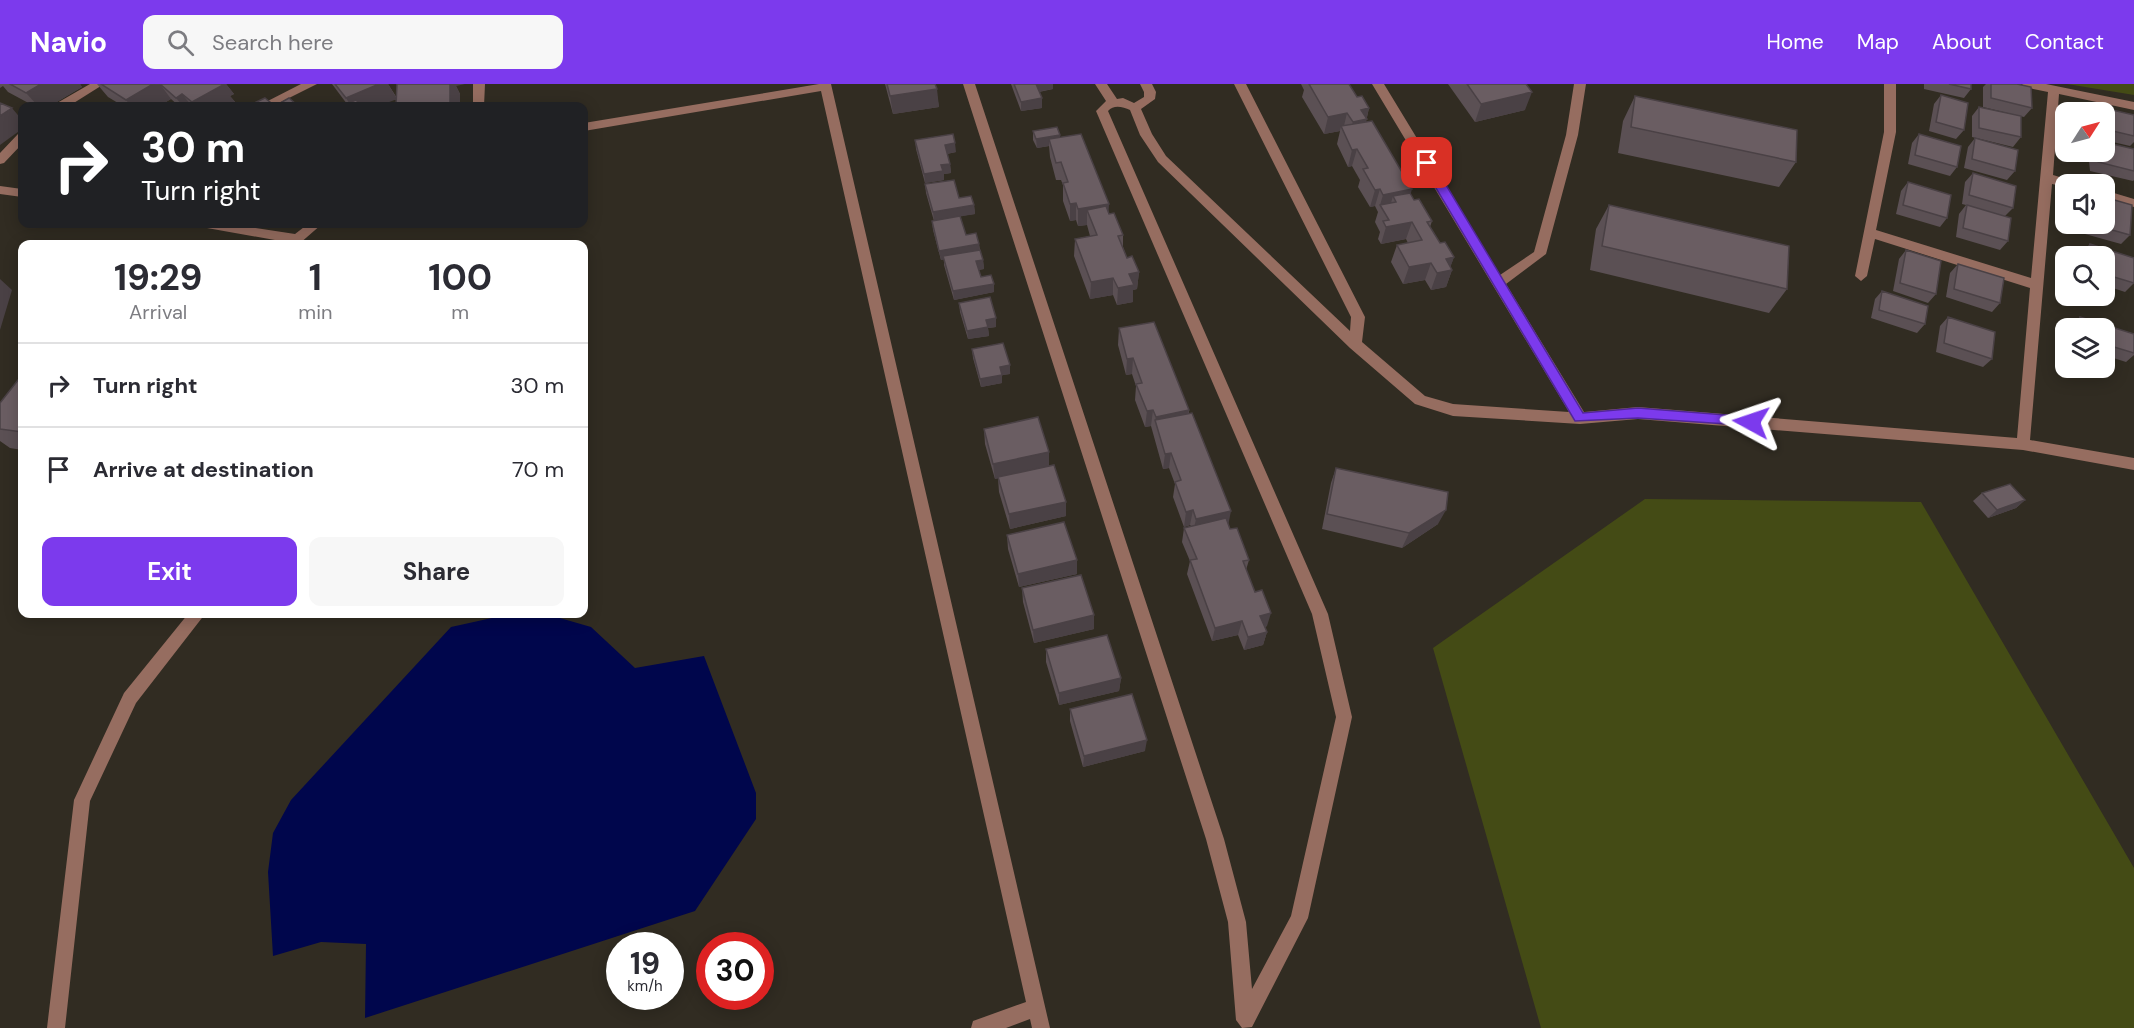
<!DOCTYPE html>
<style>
body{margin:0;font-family:"DM Sans",sans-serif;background:#f7f7f7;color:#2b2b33;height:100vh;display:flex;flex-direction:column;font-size:22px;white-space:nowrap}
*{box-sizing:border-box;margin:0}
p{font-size:20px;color:#7c7c81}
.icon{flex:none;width:33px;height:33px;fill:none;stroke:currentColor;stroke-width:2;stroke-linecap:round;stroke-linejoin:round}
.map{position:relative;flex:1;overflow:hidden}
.side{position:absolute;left:18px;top:156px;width:570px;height:378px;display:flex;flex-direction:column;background:#fff;border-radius:12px;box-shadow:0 3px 15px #0003}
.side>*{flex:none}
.banner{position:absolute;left:18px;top:18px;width:570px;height:126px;border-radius:12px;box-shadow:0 3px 15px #0003;background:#202124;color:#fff;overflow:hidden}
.needle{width:39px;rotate:54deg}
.buttons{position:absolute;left:2055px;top:18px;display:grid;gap:12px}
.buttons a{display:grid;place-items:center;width:60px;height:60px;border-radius:12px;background:#fff;box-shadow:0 3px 15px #0003;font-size:30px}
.speed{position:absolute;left:606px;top:848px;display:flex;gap:12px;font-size:30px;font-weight:700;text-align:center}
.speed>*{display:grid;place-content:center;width:78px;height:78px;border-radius:50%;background:#fff;box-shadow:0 3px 15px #0003;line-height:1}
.speed small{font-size:15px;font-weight:400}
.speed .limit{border:9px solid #d22;background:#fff;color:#111}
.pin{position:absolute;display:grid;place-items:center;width:51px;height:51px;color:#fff;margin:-26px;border-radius:12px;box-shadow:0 3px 9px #0006}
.me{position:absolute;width:66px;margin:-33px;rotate:275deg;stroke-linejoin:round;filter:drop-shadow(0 0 4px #0008)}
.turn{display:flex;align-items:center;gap:21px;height:126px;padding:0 24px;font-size:27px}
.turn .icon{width:78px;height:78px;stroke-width:2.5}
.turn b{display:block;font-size:42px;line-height:51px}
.eta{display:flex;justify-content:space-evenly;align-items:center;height:102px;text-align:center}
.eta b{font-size:36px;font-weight:700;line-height:42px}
.cta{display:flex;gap:12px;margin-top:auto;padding:12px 24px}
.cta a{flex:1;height:69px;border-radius:12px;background:#7c3aed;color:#fff;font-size:24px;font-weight:700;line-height:69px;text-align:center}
.cta a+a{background:#f7f7f7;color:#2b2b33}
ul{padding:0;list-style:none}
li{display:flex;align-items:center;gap:18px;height:84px;padding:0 24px;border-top:2px solid #e1e1e2}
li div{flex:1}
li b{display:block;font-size:22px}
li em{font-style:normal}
header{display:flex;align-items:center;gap:36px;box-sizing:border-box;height:84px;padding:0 30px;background:#7c3aed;color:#fff}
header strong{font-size:28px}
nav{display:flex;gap:33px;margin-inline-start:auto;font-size:21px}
.search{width:420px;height:54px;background:#f7f7f7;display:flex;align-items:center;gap:15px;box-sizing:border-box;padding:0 21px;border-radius:12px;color:#7c7c81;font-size:22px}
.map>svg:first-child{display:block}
</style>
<header>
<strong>Navio</strong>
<div class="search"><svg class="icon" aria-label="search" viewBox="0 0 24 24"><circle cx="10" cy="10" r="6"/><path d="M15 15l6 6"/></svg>Search here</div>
<nav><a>Home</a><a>Map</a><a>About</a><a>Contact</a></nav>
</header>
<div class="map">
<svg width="2134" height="944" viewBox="0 0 2134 944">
<rect width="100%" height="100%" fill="#312c22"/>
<path fill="#444b15" d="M2067,0H2134V11Z
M1645,415L1921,418L2134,784V944H1541L1433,564Z"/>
<path fill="#00064c" d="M546,530L591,543L635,584L704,572L756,709V735L695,827L365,934L366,860L321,858L273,872L268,788L273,749L291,716L451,543L501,532Z"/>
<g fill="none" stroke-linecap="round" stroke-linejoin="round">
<path fill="#966d60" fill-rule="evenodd" d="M90,0H104L69,22H56L57,19Z
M301,0H317L273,22H258Z
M473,0H485L484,22H473Z
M819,0H831L1050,944H1032L1030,935L1006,944H971L973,937L1026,918L821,7L584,47V39Z
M963,0H975L1224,755L1246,838L1252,905L1291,832L1336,633L1312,530L1096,27L1106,17L1095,0H1107L1117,15L1123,14L1134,19L1144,13V8L1140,0H1152L1156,8L1155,15L1141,25L1152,50L1166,72L1350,247L1351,233L1234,0H1246L1365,233L1362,258L1425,312L1453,320L1569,328L1372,0H1384L1500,191L1534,168L1566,51L1574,0H1586L1578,51L1546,170L1506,200L1584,328L1638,323L2017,354L2030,204L1875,155L1867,192L1861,197L1855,192L1884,48V0H1896V48L1876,146L2031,194L2048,8L2024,3L2022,0H2046L2134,18V26L2059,10L2053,91L2073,97L2075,100H2066V103L2052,100L2030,356L2134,374V386L2023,366L1638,335L1580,340L1453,332L1415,320L1350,264L1158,78L1140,51L1130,26C1123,23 1114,20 1108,27L1328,530L1352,633L1308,834L1252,943L1242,944L1236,936L1228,838L1206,755Z
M22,49V60L4,79L0,80V69L18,50Z
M0,102L22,105V113L0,110Z
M2104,106L2134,115V123L2104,114Z
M201,140H230L295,150L308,140H322L299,160H285L286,158L207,144Z
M188,530H205L136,619L90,717L65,944H47L74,716L124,609Z"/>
</g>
<path fill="#5b5054" d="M0,0H80L82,3L50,22H34L8,8L3,2L0,4Z
M97,0H226L234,10L230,12L236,19L230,22H179L171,15L159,22H123L108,13Z
M332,0H388L397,14L465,0L456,2L460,10L347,20Z
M885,0H935L939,23L893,30Z
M1011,0H1053V5L1039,8L1042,24L1021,27Z
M1301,0H1349L1357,13L1369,24L1366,38L1414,116L1432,137L1430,143L1440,159L1454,173L1450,183L1452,186L1446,203L1431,206L1425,196L1403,200L1391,178L1397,161L1408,159L1406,155L1381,160L1378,155L1380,148L1375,138L1378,128L1375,122L1370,123L1358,103L1360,96L1352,82L1348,83L1337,60L1340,47L1324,50L1302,13L1304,6Z
M1448,0H1526L1525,26L1475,38Z
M1924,0H1971V5L1964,14L1924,5Z
M1986,0H2017L2032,24L2024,33L1983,23V3Z
M1941,11L1964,46L1956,55L1929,47L1934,20Z
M1635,12L1796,78L1779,103L1618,69L1623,37Z
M2095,22L2134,31V58L2130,62L2104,56V28H2089Z
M1979,23L2021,53L2013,63L1972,53V32Z
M1033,47L1060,53L1123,151V163L1127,174L1139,188L1137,205L1133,206V218L1117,221L1113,211L1090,215L1074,172L1075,155L1090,152L1087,141L1078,142L1076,136L1070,137L1063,117V101L1061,96H1056L1050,73L1049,62L1037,64L1033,56Z
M1919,50L1957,83L1950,92L1908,80L1912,59Z
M1975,54L2015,87L2007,96L1964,84L1968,63Z
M915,56L956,68L947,70L950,80L951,89L944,90V96L925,99L916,65Z
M2134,65V96L2133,97L2090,87L2088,68H2104Z
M1973,89L2013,124L2005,132L2008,157L2000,166L1956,153L1959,130L1966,121L1962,120L1965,98Z
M1908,98L1947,134L1940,143L1896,130L1901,107Z
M925,100L959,114L974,121L975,130L960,132L966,151L979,160L980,166L983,176L984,185L978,186L981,193L994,200V208L954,216L944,181V175L941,176L933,146L932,137H934L926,109Z
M1609,121L1787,205L1769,229L1590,186L1596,145Z
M2086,140H2104L2130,151L2121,160L2085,150Z
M2090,160L2134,174V199L2125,208L2104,201V172H2080L2081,169Z
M1906,166L1936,210L1928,219L1893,207L1899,175Z
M1958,180L2000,219L1992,228L1946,213L1950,189Z
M1882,207L1925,240L1917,249L1871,234L1875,215Z
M959,219L996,243L988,244L989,252L968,255L960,228Z
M1948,233L1992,275L1983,283L1936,268L1940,242Z
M2080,233L2134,250V271L2126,278L2104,271V244H2071V242Z
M1119,244L1189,326V329L1230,445L1249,476L1246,486L1267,542L1265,543L1267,548L1263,561L1244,566L1238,551L1212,557L1187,490L1190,477L1182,458L1184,444L1191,442L1190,441L1184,443L1173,413L1175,400L1169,384L1163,385L1151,342L1145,343L1135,316L1136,302L1132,290L1126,291L1118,261Z
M972,265L1010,290L1002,291V299L981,303L973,274Z
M22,291V366L10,364L0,357V319Z
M984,345L1049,382L1066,432L1010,445L999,408L998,394L995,395L985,360Z
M1336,384L1438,440L1402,464L1322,445L1331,399Z
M1982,409L2025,416L2016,424L1988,434L1973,417Z
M1007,451L1077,476V490L1019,503L1008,465Z
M1022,504L1094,545L1034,559L1023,518Z
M1046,565L1121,594L1119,607L1059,621L1046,578Z
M1070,625L1145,667L1083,683L1070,637Z"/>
<path fill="#4a4145" d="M41,0H80L82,3L50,22H38L26,9Z
M153,0H160L171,15L159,22H131L126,16Z
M219,0H226L234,10L230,12L236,19L230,22H195L192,18Z
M379,0H388L397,15L379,22H351L346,14Z
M417,0H465L456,2L460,10V22H439Z
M1035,0H1053V5L1036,8Z
M937,5L939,23L893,30L890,12Z
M1532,8L1525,26L1475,38L1481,20Z
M182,10L192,22H183L176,14Z
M1042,14V24L1021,27V18Z
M12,24L22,36V45L0,61V32Z
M1369,24L1362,53L1348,56L1353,38L1361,26Z
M1347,29L1343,46L1341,42L1340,47L1324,50L1328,33Z
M1060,51V60L1049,55V62L1037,64L1036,55Z
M955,59L956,68L946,70L945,61Z
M1357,65L1352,82L1348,83L1352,66Z
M950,80L951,89L944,90V96L925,99L924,90L941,81Z
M1380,105L1375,122L1370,123L1375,106Z
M1412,105L1407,123L1396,118L1393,112L1389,126L1380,121L1383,111Z
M1076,119V136L1070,137V120Z
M1109,120L1108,137L1087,126V141L1078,142V125Z
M974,121L975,130L934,137L933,128Z
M1412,138L1406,155L1381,160L1386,143Z
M979,160L980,169L941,176L939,167Z
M1454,173L1449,187L1452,186L1446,203L1431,206L1437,189L1446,175Z
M983,176L984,185L976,186V177Z
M1431,179L1425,196L1403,200L1409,183Z
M1139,188L1137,205L1133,206V218L1117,221L1118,204L1129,190Z
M1113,194V211L1090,215L1091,198Z
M0,195L12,206L0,246Z
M994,200V208L954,216L953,207Z
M996,234V243L988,244L989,252L968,255L967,247L986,236Z
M1133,274L1132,290L1126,291L1127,275Z
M1010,281V290L1002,291V299L981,303L980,295L1000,283Z
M1153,326L1151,342L1145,343L1147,327Z
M1189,326L1187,342L1155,336L1156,333Z
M1049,368V383L995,395L993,380Z
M1171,369L1169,384L1163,385L1165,370Z
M2025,416L2016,424L1988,434L1997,426Z
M1066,418V432L1010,445L1009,430Z
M1193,426L1190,441L1184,443L1186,428Z
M1446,426L1438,440L1402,464L1409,449Z
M1231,427L1228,442L1193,449L1196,435Z
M1077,476V490L1019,503L1018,490Z
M1271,529L1267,542L1256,545L1260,532Z
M1094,531V545L1034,559L1033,546Z
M1242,537L1238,551L1212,557L1215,544Z
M1267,548L1263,561L1244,566L1248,553Z
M1121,594L1119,607L1059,621V609Z
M1147,656L1145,667L1083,683L1084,672Z"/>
<path fill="#6a5d62" stroke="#4a4145" stroke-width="1.5" d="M10,0H41L26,9Z
M101,0H153L126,16Z
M160,0H221L223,1L192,18L182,10L176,14Z
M335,0H379L346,14Z
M397,0H450V21L439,22H396Z
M887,0H935L937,5L890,12Z
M1014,0H1036L1042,14L1021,18Z
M1309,0H1349L1357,13L1362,12L1369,24L1361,26L1367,35L1353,38L1347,29L1328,33Z
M1467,0H1526L1532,8L1481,20Z
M1949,0H1971V5Z
M1991,0H2017L2031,3L2032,24L1991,14Z
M1941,11L1968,19L1964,46L1936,38Z
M1635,12L1797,46L1796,78L1631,43Z
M265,14L275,22L289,14L298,22H248Z
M356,16L362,22H341Z
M0,19L12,24L0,32Z
M2095,22L2134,31V52L2104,45V28H2095Z
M1979,23L2021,32V53L1979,44Z
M1372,37L1412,105L1383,111L1380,105L1375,106L1363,85L1368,84L1357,65L1352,66L1341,42Z
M1057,43L1060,51L1036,55L1033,47Z
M953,50L955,59L945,61L950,80L941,81L943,87L924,90L915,56Z
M1081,50L1109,120L1078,125L1076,119L1070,120L1063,99L1068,98L1061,78L1056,79L1049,55Z
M1919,50L1961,62L1957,83L1915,71Z
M1975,54L2018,66L2015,87L1972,75Z
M2104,58L2134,65V87L2098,78L2097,68H2104Z
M1973,89L2016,102L2013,124L1969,111Z
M954,96L959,114L971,112L974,121L933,128L925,100Z
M1908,98L1951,111L1947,134L1903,121Z
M1410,109L1414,116L1419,115L1432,137L1427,138L1440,159L1445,158L1454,173L1446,175L1452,186L1437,189L1431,179L1409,183L1397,161L1422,156L1412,138L1386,143L1383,137L1389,136L1380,121L1396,118L1393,112Z
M2104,113L2132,121L2130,151L2094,141V140H2104Z
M1609,121L1789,162L1787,205L1602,162Z
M1967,121L2011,134L2008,157L1963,144Z
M1106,122L1109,130L1114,129L1123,151L1118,152L1127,174L1132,172L1139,188L1129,190L1134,201L1118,204L1113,194L1091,198L1075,155L1097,151L1087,126Z
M960,132L966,151L976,149L979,160L939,167L932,137Z
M2090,160L2134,174V199L2104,190V172H2089Z
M980,166L983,176L976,177L981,193L991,191L994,200L953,207L943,172Z
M1906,166L1941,177L1936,210L1900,199Z
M1958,180L2004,194L2000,219L1954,205Z
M1882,207L1928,222L1925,240L1879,226Z
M990,213L996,234L986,236L988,243L967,247L959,219Z
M1948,233L1995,248L1992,275L1944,259Z
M2080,233L2134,250V269L2104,260V244H2079Z
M1154,238L1189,326L1156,333L1153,326L1147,327L1136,300L1142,299L1133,274L1127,275L1119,244Z
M1003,259L1010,281L1000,283L1002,291L980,295L972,265Z
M22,291V348L0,345V319Z
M1192,329L1231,427L1196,435L1193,426L1186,428L1175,398L1181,396L1171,369L1165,370L1155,336Z
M1038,333L1049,368L993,380L984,345Z
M1054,381L1066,418L1009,430L998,393Z
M1336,384L1448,408L1446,426L1409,449L1327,430Z
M2010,400L2025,416L1997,426L1982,409Z
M1226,434L1230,445L1237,444L1249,476L1243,477L1255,508L1262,506L1271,529L1260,532L1267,548L1248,553L1242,537L1215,544L1190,476L1197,475L1184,444Z
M1064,438L1077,476L1018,490L1007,451Z
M1081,491L1094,531L1033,546L1022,504Z
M1107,551L1121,594L1059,609L1046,565Z
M1132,610L1147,656L1084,672L1070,625Z"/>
<path fill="#7c3aed" stroke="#51269a" stroke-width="1.5" d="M1427,75L1431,76L1583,329L1638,324L1751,333L1758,338L1756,342L1638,334L1575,337L1421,79Z"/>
</svg>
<div class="buttons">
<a><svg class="needle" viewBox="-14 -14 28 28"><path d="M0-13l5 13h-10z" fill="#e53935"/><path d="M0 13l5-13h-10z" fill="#7c7c81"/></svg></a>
<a><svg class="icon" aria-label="sound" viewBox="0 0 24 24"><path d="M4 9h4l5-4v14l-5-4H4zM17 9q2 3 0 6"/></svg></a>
<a><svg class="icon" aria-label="search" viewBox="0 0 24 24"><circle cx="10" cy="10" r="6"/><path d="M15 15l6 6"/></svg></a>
<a><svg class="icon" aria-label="layers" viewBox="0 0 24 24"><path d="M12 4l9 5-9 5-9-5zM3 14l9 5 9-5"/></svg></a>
</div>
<div class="speed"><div>19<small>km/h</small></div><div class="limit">30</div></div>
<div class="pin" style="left:1427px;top:79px;background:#d93025"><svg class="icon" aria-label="arrive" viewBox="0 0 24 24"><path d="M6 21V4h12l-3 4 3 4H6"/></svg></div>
<svg class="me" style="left:1751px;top:338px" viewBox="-20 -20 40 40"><path d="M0-17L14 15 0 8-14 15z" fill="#7c3aed" stroke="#fff" stroke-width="4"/></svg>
<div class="banner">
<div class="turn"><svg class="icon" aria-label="right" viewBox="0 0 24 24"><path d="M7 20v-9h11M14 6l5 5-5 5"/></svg><div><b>30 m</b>Turn right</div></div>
</div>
<section class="side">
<div class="eta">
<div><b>19:29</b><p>Arrival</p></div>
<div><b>1</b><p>min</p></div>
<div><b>100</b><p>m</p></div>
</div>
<ul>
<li><svg class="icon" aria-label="right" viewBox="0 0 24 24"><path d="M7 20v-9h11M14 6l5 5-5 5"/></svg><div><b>Turn right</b></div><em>30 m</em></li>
<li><svg class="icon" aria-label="arrive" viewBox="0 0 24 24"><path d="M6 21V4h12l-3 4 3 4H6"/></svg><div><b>Arrive at destination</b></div><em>70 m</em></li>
</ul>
<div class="cta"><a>Exit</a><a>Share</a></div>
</section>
</div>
